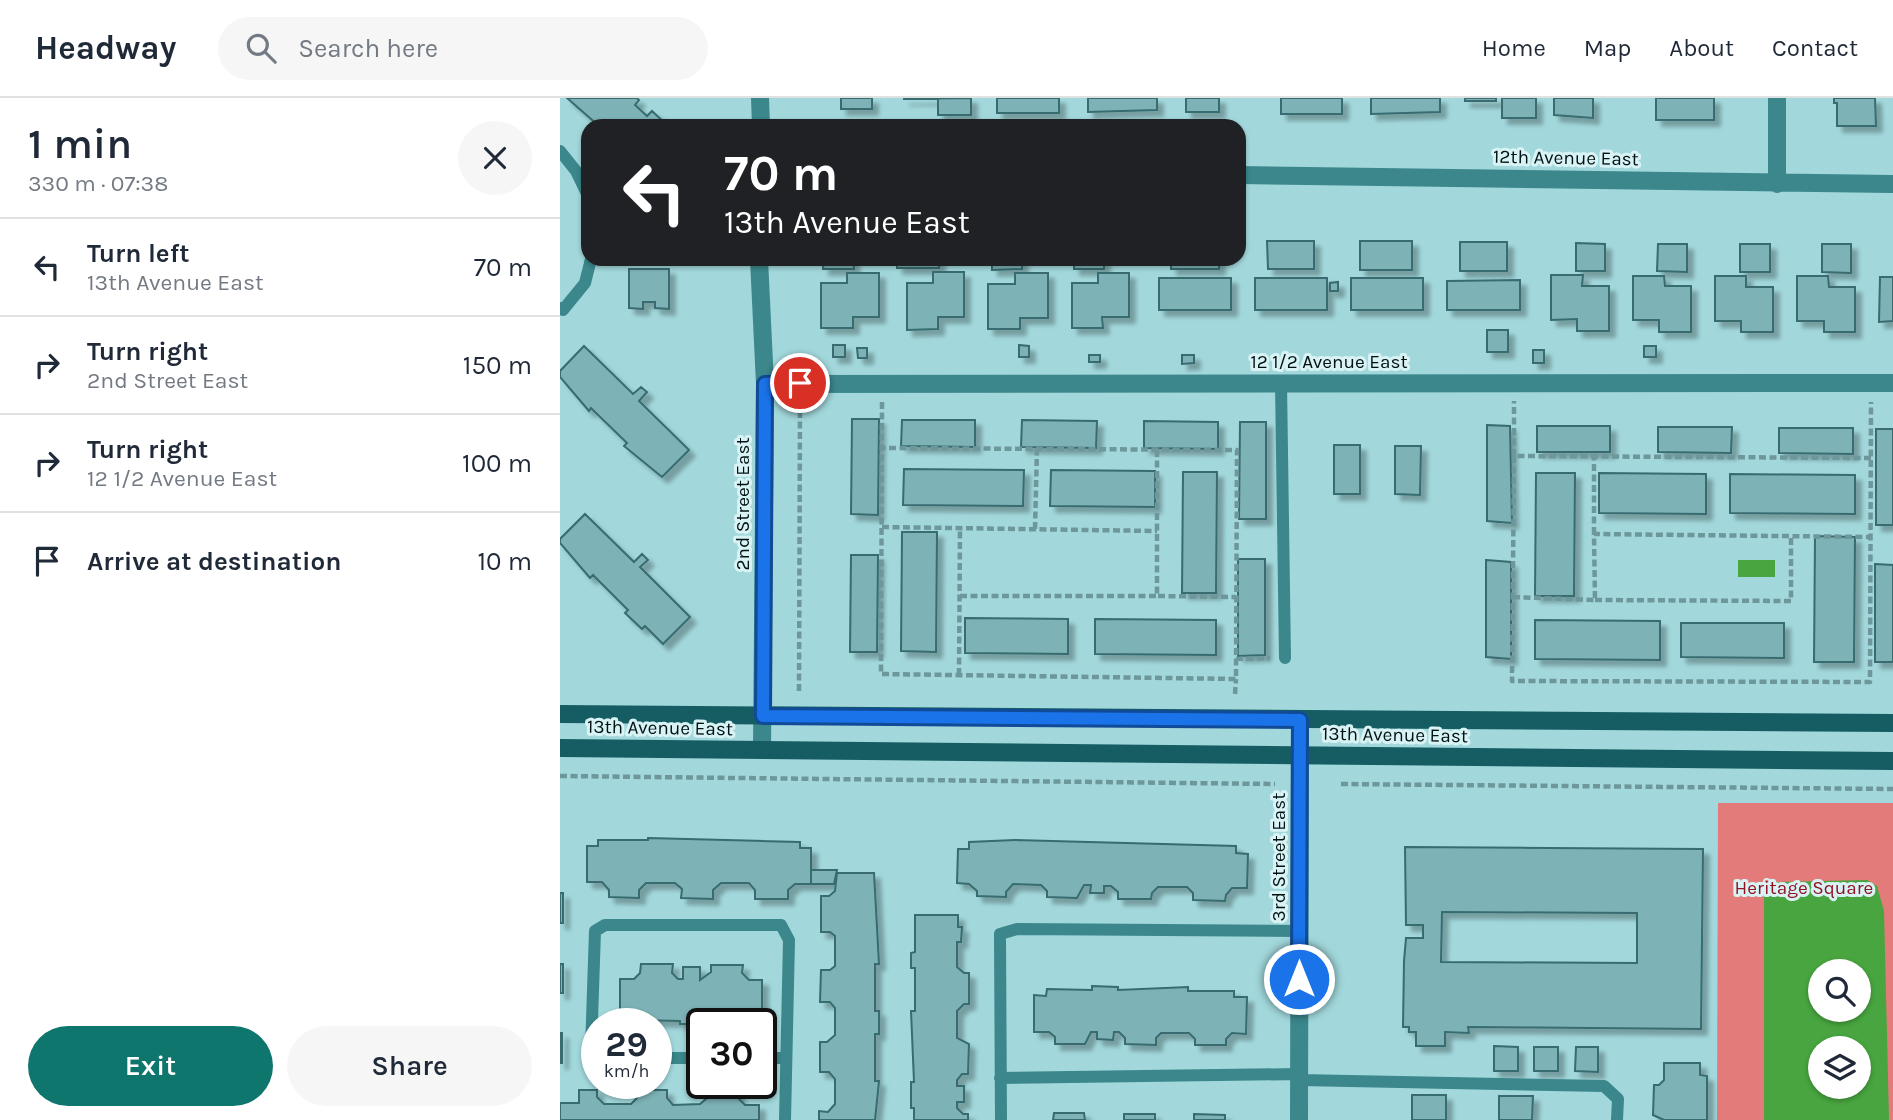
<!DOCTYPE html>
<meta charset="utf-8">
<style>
body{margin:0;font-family:Karla,sans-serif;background:#f6f6f7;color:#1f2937;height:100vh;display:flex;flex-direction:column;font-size:26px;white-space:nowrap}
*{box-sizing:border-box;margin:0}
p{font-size:23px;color:#747a83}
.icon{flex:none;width:38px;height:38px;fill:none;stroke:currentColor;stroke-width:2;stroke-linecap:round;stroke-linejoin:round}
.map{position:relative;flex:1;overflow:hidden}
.panel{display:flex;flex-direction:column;background:#fff;width:560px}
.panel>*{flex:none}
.top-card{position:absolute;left:21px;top:21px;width:665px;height:147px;border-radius:21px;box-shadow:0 2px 5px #0004;background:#202124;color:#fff;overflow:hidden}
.tools{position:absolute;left:1248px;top:861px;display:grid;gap:14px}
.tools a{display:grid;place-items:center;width:63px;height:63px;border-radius:50%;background:#fff;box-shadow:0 2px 5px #0004;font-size:35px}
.speed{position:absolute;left:21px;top:910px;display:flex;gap:14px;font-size:35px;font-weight:700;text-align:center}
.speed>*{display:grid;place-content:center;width:91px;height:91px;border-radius:50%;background:#fff;box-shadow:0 2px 5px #0004;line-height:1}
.speed small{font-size:18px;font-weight:400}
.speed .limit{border:4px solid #111;border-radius:10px;background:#fff;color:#111}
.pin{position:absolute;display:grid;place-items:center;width:60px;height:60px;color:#fff;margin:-30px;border:4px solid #fff;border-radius:50%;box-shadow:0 2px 7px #0007}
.me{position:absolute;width:77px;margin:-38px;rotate:0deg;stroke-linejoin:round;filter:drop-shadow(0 0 5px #0008)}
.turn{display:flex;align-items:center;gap:24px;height:147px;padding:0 28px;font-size:32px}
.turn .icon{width:91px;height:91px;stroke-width:2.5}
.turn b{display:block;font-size:49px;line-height:60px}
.round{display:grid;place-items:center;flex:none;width:74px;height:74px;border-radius:37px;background:#f6f6f7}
.head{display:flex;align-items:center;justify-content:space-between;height:119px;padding:0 28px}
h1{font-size:42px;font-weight:600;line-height:52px}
.primary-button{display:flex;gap:14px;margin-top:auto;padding:14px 28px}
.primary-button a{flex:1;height:80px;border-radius:42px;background:#0f766e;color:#fff;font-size:28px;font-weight:600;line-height:80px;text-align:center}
.primary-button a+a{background:#f6f6f7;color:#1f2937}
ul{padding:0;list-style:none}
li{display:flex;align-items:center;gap:21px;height:98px;padding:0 28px;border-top:2px solid #e0e1e3}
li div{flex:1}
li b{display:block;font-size:26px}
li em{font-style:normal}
header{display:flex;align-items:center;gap:42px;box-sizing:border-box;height:98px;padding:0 35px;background:#fff;border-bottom:2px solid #e0e1e3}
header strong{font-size:33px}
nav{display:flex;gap:38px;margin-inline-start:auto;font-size:24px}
.search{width:490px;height:63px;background:#f6f6f7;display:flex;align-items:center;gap:18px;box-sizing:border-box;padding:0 24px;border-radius:38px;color:#747a83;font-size:26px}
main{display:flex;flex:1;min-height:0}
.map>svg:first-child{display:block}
</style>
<header>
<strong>Headway</strong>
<div class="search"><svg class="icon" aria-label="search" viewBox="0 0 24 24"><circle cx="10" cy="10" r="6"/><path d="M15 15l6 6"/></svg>Search here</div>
<nav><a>Home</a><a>Map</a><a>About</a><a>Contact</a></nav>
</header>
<main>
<section class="panel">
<div class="head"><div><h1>1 min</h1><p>330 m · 07:38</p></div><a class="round"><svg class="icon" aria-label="close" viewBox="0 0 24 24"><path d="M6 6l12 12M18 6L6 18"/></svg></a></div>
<ul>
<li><svg class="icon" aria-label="left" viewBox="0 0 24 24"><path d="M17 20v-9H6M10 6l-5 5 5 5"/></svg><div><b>Turn left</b><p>13th Avenue East</p></div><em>70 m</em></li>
<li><svg class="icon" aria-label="right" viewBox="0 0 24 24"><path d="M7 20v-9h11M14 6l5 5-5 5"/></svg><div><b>Turn right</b><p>2nd Street East</p></div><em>150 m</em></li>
<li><svg class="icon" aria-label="right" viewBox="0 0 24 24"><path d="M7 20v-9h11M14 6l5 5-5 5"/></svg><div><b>Turn right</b><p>12 1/2 Avenue East</p></div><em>100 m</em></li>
<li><svg class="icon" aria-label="arrive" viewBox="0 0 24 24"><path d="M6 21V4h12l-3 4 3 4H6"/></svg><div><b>Arrive at destination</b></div><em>10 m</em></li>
</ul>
<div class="primary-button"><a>Exit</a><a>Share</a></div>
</section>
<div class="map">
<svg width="1333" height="1022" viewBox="0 0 1333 1022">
<defs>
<filter id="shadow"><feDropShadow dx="6" dy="6" stdDeviation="2" flood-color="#0004"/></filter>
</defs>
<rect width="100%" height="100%" fill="#a2d8dc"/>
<path fill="#e27b79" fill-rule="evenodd" d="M1158,705H1333V1022H1157ZM1260,873H1298V912H1260ZM1260,950H1298V989H1260Z"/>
<path fill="#48a53f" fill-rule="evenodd" d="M1178,462H1215V479H1178Z
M1307,782L1317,788L1324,813L1329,1022H1204V792L1216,784ZM1260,873H1298V912H1260ZM1260,950H1298V989H1260Z"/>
<path fill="#7db2b6" stroke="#376c70" stroke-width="2" fill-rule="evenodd" filter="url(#shadow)" d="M7,0H77L79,2L75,7L87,18L92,13L108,28H39Z
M281,0H312V11H281Z
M411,0V17H378V1H343Z
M437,0H499V15H437Z
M528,0H597V12L528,14Z
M626,0H659V14H626Z
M721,0H782V16H721Z
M811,0H880V14L811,16Z
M905,0H936V3H905Z
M942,0H976V20H942Z
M994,0H1033V20L994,17Z
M1096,0H1154V22H1096Z
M1274,0H1315L1316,28H1277V5H1274Z
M707,143H754V171H708Z
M800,143H852V172H800Z
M900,144H947V173H900Z
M1016,145L1045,146V173H1016Z
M1098,146H1127V174L1097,173Z
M1180,146H1210V174H1180Z
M1262,146H1291V175L1262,174Z
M264,161H293L294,171H263Z
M337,161H379V170H337Z
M432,161H462V171L432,172Z
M514,161H544V171H514Z
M611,161H659V171H611Z
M69,171H109V211L95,210V204H83V211L69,210Z
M373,174H404V219H378V231L347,232V185H373Z
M287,175H319V219H293V230H261V185H287Z
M455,175H488V220H460V231H428V186H455Z
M538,175H569V219H542L543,230H512V185H538Z
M991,177H1023L1022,188H1049V233H1017V221L991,222Z
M1073,178H1104L1105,188H1131V234H1099V222H1073Z
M1155,178H1186V189H1213V234H1181V223H1155Z
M1237,178H1268L1269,189H1295V234H1264V223H1237Z
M1320,179H1333V223L1319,224Z
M599,180H671V212H599Z
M695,180H767V212H695Z
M791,180H863V212H791Z
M960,182V212H887V183Z
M778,184V193H770V185Z
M927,232H948V254H927Z
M273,247H285V259H273Z
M459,247L469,248V259H459Z
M24,248L73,296L81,289L87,294L79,303L129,352L102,379L64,348L67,345L31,310L29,313L0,279V273Z
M1084,248H1096V259H1084Z
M297,250H307V260H298Z
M973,252H984V265H973Z
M529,257H540V264H529Z
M622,257H634V265L622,266Z
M292,321H319L318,417L291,416Z
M342,322H415V349L341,348Z
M462,322L537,323L536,350L461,349Z
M584,323L658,324V351L584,350Z
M680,324H706V421H679Z
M927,327L950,328L952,425L927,423Z
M977,328H1050V354H977Z
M1098,329H1172L1171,355L1098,354Z
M1219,330H1293V356L1219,355Z
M1316,331H1333V427H1316Z
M774,347H800V396H774Z
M835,348H861L860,397L835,396Z
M344,371L464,372L463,408L343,407Z
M491,372L595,373V409L490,408Z
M623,374H657L656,495H622Z
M976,375H1015L1014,498H975Z
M1039,375L1146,376V416L1039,415Z
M1170,376L1295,377V416L1170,415Z
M25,416L74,464L82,456L88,462L80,469L130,519L103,546L85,528L82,531L65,515L68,512L33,477L30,480L0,445V441Z
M342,434H377L376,554L341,553Z
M1255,438L1295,439L1294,564H1254Z
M291,457H318L317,554H290Z
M678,461H705V557L678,558Z
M926,462L951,464V561L926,559Z
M1315,466L1333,467V564H1315Z
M405,520L508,521V556L405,555Z
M535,521L656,522V557L535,556Z
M975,522L1100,523V562L975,561Z
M1121,525H1224V560L1121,559Z
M88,740L240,744V750H251V786H235L228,792V801H195V792L189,785H161L153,792V801L121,800L122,791L115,785H86L79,792V800L49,799V792L42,784H27V748H38V742H88Z
M455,742L676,748V755L688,756L687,790H672L666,797L665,803L633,802V795L627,789H598L592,795L591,801H558V794L551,788H544V795H530L531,787H524L517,800L487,799V793L481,787L453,786L446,794V799L417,798V793L409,786L397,785L398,751H409V744Z
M845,749L1143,751L1141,931L908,929L909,935L885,934V948H856V934H849V929H843L844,863L846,840H863V827H846ZM882,814L1077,815V865L881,864Z
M251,772H277L274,786H251Z
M277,775H314L319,866H315V913H319V936H315V983H319L315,1022H259V1013L268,1014L275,1006V981L269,974H260V944H267L275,937V910L270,904H260L261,872H270L275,868V838L270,834H261V798H269L275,793Z
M0,795H3V825H0Z
M355,817H398V829H402L401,844H397V869L404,875H409V906H404L397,913V940L409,946L408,976H402L397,982V988H404V1004H397V1010L403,1016H408V1022H354V1010H351V984H354L351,913H355V870H351V855L355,854Z
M0,866H3V895H0Z
M81,866H113L112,875L118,881H123V869H140V882L151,874V867H183L182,875L189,882H202V917H189V923H142V926H120V923L73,922V916H60V881H74L80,875Z
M532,888L558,889V892L628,889V893H674V899H687L686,936L672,935L666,941V947H635V941L629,935H601L596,940V947L565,946V940L559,934H554L553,942L537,941V934H531L525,946H495V939L489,934H474V897L486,898L487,891L532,892Z
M0,935H2V965H0Z
M934,948L958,949V973H934Z
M974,949H998V973H974Z
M1016,949H1038V974L1015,973Z
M1104,965H1140V977L1147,978V1022H1104L1093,1017L1094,987H1099L1104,982Z
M19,992H37V999L44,1006H71L77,1000V992H107V1000L113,1007L140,1006L147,1000V992L179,993L178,1000L185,1007H199V1022H0V1005H19Z
M852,997H886V1022H852Z
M939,998H973L972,1022H939Z
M494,1015H524L525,1022H493Z
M564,1016H595V1022H564Z
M634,1016L665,1017V1022H634Z"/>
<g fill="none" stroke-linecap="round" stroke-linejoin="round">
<path stroke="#6d979b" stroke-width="4.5" stroke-dasharray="7 3.5" stroke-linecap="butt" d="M322,304L321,576L676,581L677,352L322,350
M597,352V498L676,499
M954,358V303
M1311,360L954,358L952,583L1310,584L1311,304
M322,429L597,433
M475,431L477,351
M1034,436V358
M400,498H597
M953,499L1035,502L1034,436L1310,439
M1035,502L1231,503V438
M676,561L710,560
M399,577L400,430
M239,593L240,304
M675,596L676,581
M0,678L715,686
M781,686L1333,691"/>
<path stroke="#3b878c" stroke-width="12" d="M0,53L16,73L28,98
M0,210L3,212L25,185L31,161
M721,285L725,560
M37,956L31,952L35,833L45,827H221L229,842L225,1022
M96,960H142
M201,960H226
M440,980L739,976
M739,982L1044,988L1058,1001L1057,1022
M441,1022L440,836L457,831L739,833"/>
<path stroke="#3b878c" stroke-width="18" d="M200,0L201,28
M679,77L1333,86
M1217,86V0
M199,161L205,286L202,652
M205,286L1333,285
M739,1022L740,622"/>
<path stroke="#155d62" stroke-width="18" d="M0,616L1333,625
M0,650L1333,663"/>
</g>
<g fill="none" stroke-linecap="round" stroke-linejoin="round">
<defs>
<path id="route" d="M240,285L205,286L203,618L740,622L739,881"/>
</defs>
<use href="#route" stroke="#114b97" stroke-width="18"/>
<use href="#route" stroke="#1a73e8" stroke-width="12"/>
</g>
<g text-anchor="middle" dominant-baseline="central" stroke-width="6" stroke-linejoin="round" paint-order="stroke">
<g font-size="19" fill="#001214" stroke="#d9f3f5">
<text transform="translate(1006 60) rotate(1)">12th Avenue East</text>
<text x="769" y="264">12 1/2 Avenue East</text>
<text transform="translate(183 406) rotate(-90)">2nd Street East</text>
<text transform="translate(100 630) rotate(1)">13th Avenue East</text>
<text transform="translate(835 637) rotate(1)">13th Avenue East</text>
<text transform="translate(719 759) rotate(-90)">3rd Street East</text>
</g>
<g font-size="19" fill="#901323" stroke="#d9f3f5">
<text x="1244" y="790">Heritage Square</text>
</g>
</g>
</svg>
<div class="tools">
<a><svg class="icon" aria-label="search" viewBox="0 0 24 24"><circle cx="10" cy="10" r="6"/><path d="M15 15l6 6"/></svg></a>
<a><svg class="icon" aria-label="layers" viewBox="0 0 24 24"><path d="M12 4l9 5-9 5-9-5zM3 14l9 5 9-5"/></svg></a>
</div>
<div class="speed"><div>29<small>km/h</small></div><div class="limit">30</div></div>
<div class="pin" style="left:240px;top:285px;background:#d93025"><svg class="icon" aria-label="arrive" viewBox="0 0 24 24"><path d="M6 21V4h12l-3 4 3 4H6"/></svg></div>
<svg class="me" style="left:739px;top:881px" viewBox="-20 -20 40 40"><circle r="17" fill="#1a73e8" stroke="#fff" stroke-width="3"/><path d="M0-11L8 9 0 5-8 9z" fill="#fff"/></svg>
<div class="top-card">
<div class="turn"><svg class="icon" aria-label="left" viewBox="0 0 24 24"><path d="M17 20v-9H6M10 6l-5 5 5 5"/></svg><div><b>70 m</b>13th Avenue East</div></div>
</div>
</div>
</main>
